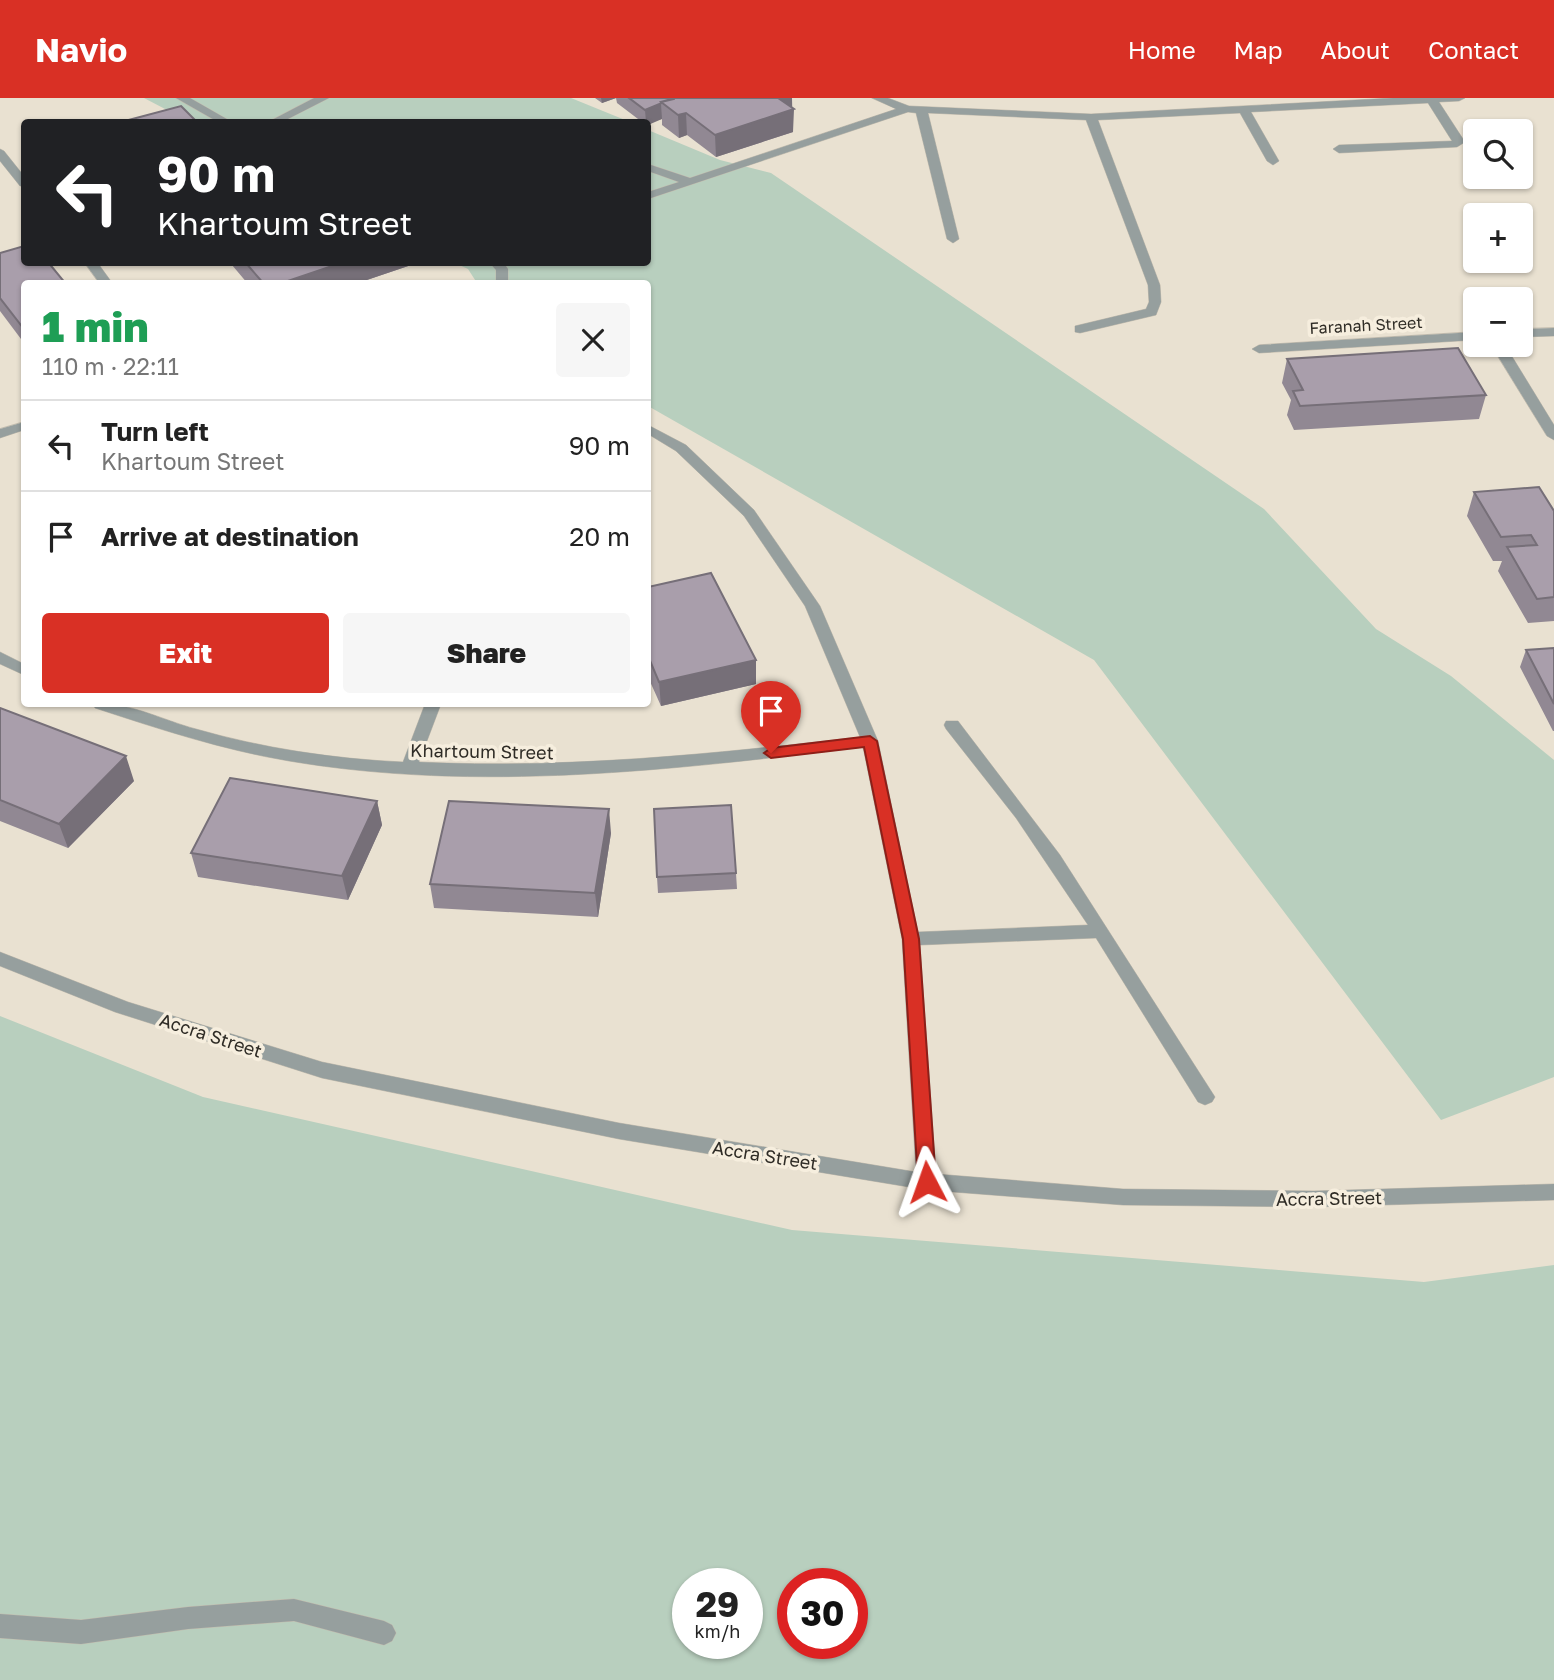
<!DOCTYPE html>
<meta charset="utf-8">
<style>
body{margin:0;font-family:"Golos Text",sans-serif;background:#f6f6f6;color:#222;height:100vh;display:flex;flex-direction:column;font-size:26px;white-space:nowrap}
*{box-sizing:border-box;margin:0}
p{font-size:23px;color:#767676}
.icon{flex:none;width:38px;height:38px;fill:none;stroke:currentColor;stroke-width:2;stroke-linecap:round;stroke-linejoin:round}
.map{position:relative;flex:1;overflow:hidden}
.side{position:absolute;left:21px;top:182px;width:630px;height:427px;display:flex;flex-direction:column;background:#fff;border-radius:7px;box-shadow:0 2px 5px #0004}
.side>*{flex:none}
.top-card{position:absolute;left:21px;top:21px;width:630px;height:147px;border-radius:7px;box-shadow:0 2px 5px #0004;background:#202124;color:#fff;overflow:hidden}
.tools{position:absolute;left:1463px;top:21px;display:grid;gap:14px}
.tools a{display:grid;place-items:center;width:70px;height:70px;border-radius:7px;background:#fff;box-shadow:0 2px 5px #0004;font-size:35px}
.speed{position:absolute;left:672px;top:1470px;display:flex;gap:14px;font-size:35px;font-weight:700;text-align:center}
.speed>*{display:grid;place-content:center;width:91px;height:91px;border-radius:50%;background:#fff;box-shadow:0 2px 5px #0004;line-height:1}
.speed small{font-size:18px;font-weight:400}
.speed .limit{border:10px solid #d22;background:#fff;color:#111}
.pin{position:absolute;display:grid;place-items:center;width:60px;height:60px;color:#fff;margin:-72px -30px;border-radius:50% 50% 50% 0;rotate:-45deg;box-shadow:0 0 7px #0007}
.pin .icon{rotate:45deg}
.me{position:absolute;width:77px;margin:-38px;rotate:356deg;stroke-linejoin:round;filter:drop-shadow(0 0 5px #0008)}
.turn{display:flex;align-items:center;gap:24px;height:147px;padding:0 21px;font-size:32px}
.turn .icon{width:91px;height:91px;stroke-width:2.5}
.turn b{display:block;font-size:49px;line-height:60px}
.round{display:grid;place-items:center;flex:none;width:74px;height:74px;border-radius:7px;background:#f6f6f6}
.overview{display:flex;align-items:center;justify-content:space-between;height:119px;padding:0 21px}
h1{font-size:42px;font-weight:800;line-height:52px;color:#1e9e55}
.primary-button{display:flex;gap:14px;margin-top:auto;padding:14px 21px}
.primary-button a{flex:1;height:80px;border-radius:7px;background:#d93025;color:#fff;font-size:28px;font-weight:800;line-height:80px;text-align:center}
.primary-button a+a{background:#f6f6f6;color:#222}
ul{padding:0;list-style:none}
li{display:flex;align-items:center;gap:21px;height:91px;padding:0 21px;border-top:2px solid #e0e0e0}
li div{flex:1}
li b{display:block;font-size:26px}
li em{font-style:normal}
header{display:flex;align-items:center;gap:42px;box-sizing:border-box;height:98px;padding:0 35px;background:#d93025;color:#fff}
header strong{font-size:33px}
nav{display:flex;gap:38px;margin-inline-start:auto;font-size:24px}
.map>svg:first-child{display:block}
</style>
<header>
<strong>Navio</strong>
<nav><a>Home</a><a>Map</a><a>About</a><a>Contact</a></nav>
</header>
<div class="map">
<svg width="1554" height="1582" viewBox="0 0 1554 1582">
<rect width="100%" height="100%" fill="#e9e1d1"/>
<path fill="#b8cfbe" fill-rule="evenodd" d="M144,0H571L630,24H190Z
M648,32L720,62L771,75L1264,411L1376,531L1451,578L1554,662V979L1441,1022L1094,562L648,308V186L477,185L468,171L455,165L648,164Z
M0,918L203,999L792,1132L1424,1184L1554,1167V1582H0ZM688,1486H747V1545H688ZM793,1486H852V1545H793Z"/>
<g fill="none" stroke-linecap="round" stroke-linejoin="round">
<defs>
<path id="minor" d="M176,0H190L232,24H218Z
M314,0H329L282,24H268Z
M872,0H888L909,8L1091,16L1393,0H1465L1459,3L1439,4L1465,44L1457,49L1339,55L1333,51L1339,47L1452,43L1428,5L1251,14L1279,63L1273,67L1267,63L1240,15L1098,22L1160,187L1161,204L1156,217L1080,235L1075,234V228L1146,211L1149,204L1148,187L1086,22L928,15L959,141L953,145L947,141L916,15L908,14L648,101V94L679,84L648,73V66L690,80L896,11Z
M0,51L4,53L24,78V88H20L0,63Z
M84,164H97L113,186H100Z
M489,164H503L508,171V186H496V172Z
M1554,230V238L1521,239V231Z
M1475,234V242L1259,255L1252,251L1259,247Z
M1491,247H1505L1554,327V342L1547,338Z
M24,324V332L0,340V331Z
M648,327L686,347L754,412L820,508L878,643L918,834L1088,827L1016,720L946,631L944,627L946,623H958L1060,757L1215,999L1212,1004L1205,1007L1198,1004L1096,840L920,847L936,1076L1123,1091L1314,1093L1554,1086V1102L1314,1109L1123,1107L927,1092L619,1041L322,980L115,914L0,868V854L128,904L322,964L619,1025L916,1074L902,841L863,649C673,672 478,695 289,663C223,652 159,631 95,610L93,606C128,603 162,622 196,631C262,650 334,661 403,664L425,606H441L419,664C567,671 713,656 860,639L805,508L744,418L676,353L648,336Z
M0,554L24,566V577L0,566Z
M294,1501L384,1523L392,1527L396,1535L392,1543L384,1547L294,1523L188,1531L81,1546L0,1540V1516L81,1522L188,1509Z"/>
</defs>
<use href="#minor" stroke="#c4bdaf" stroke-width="1"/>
<use href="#minor" fill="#969f9e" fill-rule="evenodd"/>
</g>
<path fill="#918893" d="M595,0H792L793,34L716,59L687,37L679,40L662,27V21L648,24H642L617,5L616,0L602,5Z
M0,155L24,186V245L0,213Z
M231,164H420L355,186H248L232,167Z
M1287,261L1486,297L1479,321L1294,332L1287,317L1291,302L1282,285Z
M1474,394L1554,413V523L1528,525L1498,473L1502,463H1493L1467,418Z
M648,489L756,562V586L661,608L648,579Z
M1554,550V633H1553L1520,569L1526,552Z
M0,610L134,683L68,750L0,723Z
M377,703L382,727L348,802L198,779L191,755Z
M611,735L598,819L434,810L430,786Z
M736,775L737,791L658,795L657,779Z"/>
<path fill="#766f78" d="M601,0H616L602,5Z
M774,0H792V12L794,11L793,34L716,59L715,37Z
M661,6L662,21L648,27V24H646L645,12Z
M686,15L687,37L679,40L678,17Z
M344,164H420L355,186H279Z
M756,562V586L661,608L659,584Z
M126,658L134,683L68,750L59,726Z
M377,703L382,727L348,802L342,778Z
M609,711L611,735L598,819L595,795Z"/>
<path fill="#a99eab" stroke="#766f78" stroke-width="2" d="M629,0H674V1L661,4L662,5L645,12Z
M675,0H778L794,11L715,37L686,15L678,17L661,4Z
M181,8L197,24H121Z
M24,148V164H48L66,186H24V231L0,200V155Z
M245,164H344L279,186H264Z
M1458,250L1486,297L1300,308L1293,293L1303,292L1287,261Z
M1539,389L1554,413V499L1537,501L1507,449L1537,447L1531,437L1501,439L1474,394Z
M711,475L756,562L659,584L648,558V489Z
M1554,550V606L1526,552Z
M0,610L126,658L59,726L0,702Z
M230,680L377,703L342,778L191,755Z
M449,703L609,711L595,795L430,786Z
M731,707L736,775L657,779L654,711Z"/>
<path fill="#d93025" stroke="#8d1f18" stroke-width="2" d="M870,638L877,643L919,841L936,1084L927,1092L918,1084L903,841L864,649L771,660L764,655L771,650Z"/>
<g text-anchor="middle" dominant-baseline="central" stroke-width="7" stroke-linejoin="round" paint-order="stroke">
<g font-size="16" fill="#2f2c26" stroke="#f6eede">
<text transform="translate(1366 227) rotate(-3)">Faranah Street</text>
</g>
<g font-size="18" fill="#2f2c26" stroke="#f6eede">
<text transform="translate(482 653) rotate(1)">Khartoum Street</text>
<text transform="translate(211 937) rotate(18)">Accra Street</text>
<text transform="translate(765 1057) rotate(9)">Accra Street</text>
<text transform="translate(1329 1100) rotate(-1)">Accra Street</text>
</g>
</g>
</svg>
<div class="tools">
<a><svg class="icon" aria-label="search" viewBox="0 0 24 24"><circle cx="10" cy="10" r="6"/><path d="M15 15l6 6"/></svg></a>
<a>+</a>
<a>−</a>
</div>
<div class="speed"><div>29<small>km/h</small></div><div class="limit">30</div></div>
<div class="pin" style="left:771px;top:655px;background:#d93025"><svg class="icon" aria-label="arrive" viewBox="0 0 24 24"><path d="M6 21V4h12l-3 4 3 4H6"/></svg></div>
<svg class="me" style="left:927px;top:1084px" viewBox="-20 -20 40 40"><path d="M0-17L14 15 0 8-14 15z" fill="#d93025" stroke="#fff" stroke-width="4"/></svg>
<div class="top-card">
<div class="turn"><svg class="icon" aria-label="left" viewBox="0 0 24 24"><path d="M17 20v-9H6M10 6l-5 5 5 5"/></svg><div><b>90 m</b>Khartoum Street</div></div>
</div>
<section class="side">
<div class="overview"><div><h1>1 min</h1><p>110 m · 22:11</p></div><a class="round"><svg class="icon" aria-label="close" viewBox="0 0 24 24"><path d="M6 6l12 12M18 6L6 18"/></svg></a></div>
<ul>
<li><svg class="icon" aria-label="left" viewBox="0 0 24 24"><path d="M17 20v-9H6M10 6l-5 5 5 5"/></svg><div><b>Turn left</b><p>Khartoum Street</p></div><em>90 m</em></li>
<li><svg class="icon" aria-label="arrive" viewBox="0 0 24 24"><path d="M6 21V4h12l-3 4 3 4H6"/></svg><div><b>Arrive at destination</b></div><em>20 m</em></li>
</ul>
<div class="primary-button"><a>Exit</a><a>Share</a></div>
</section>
</div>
